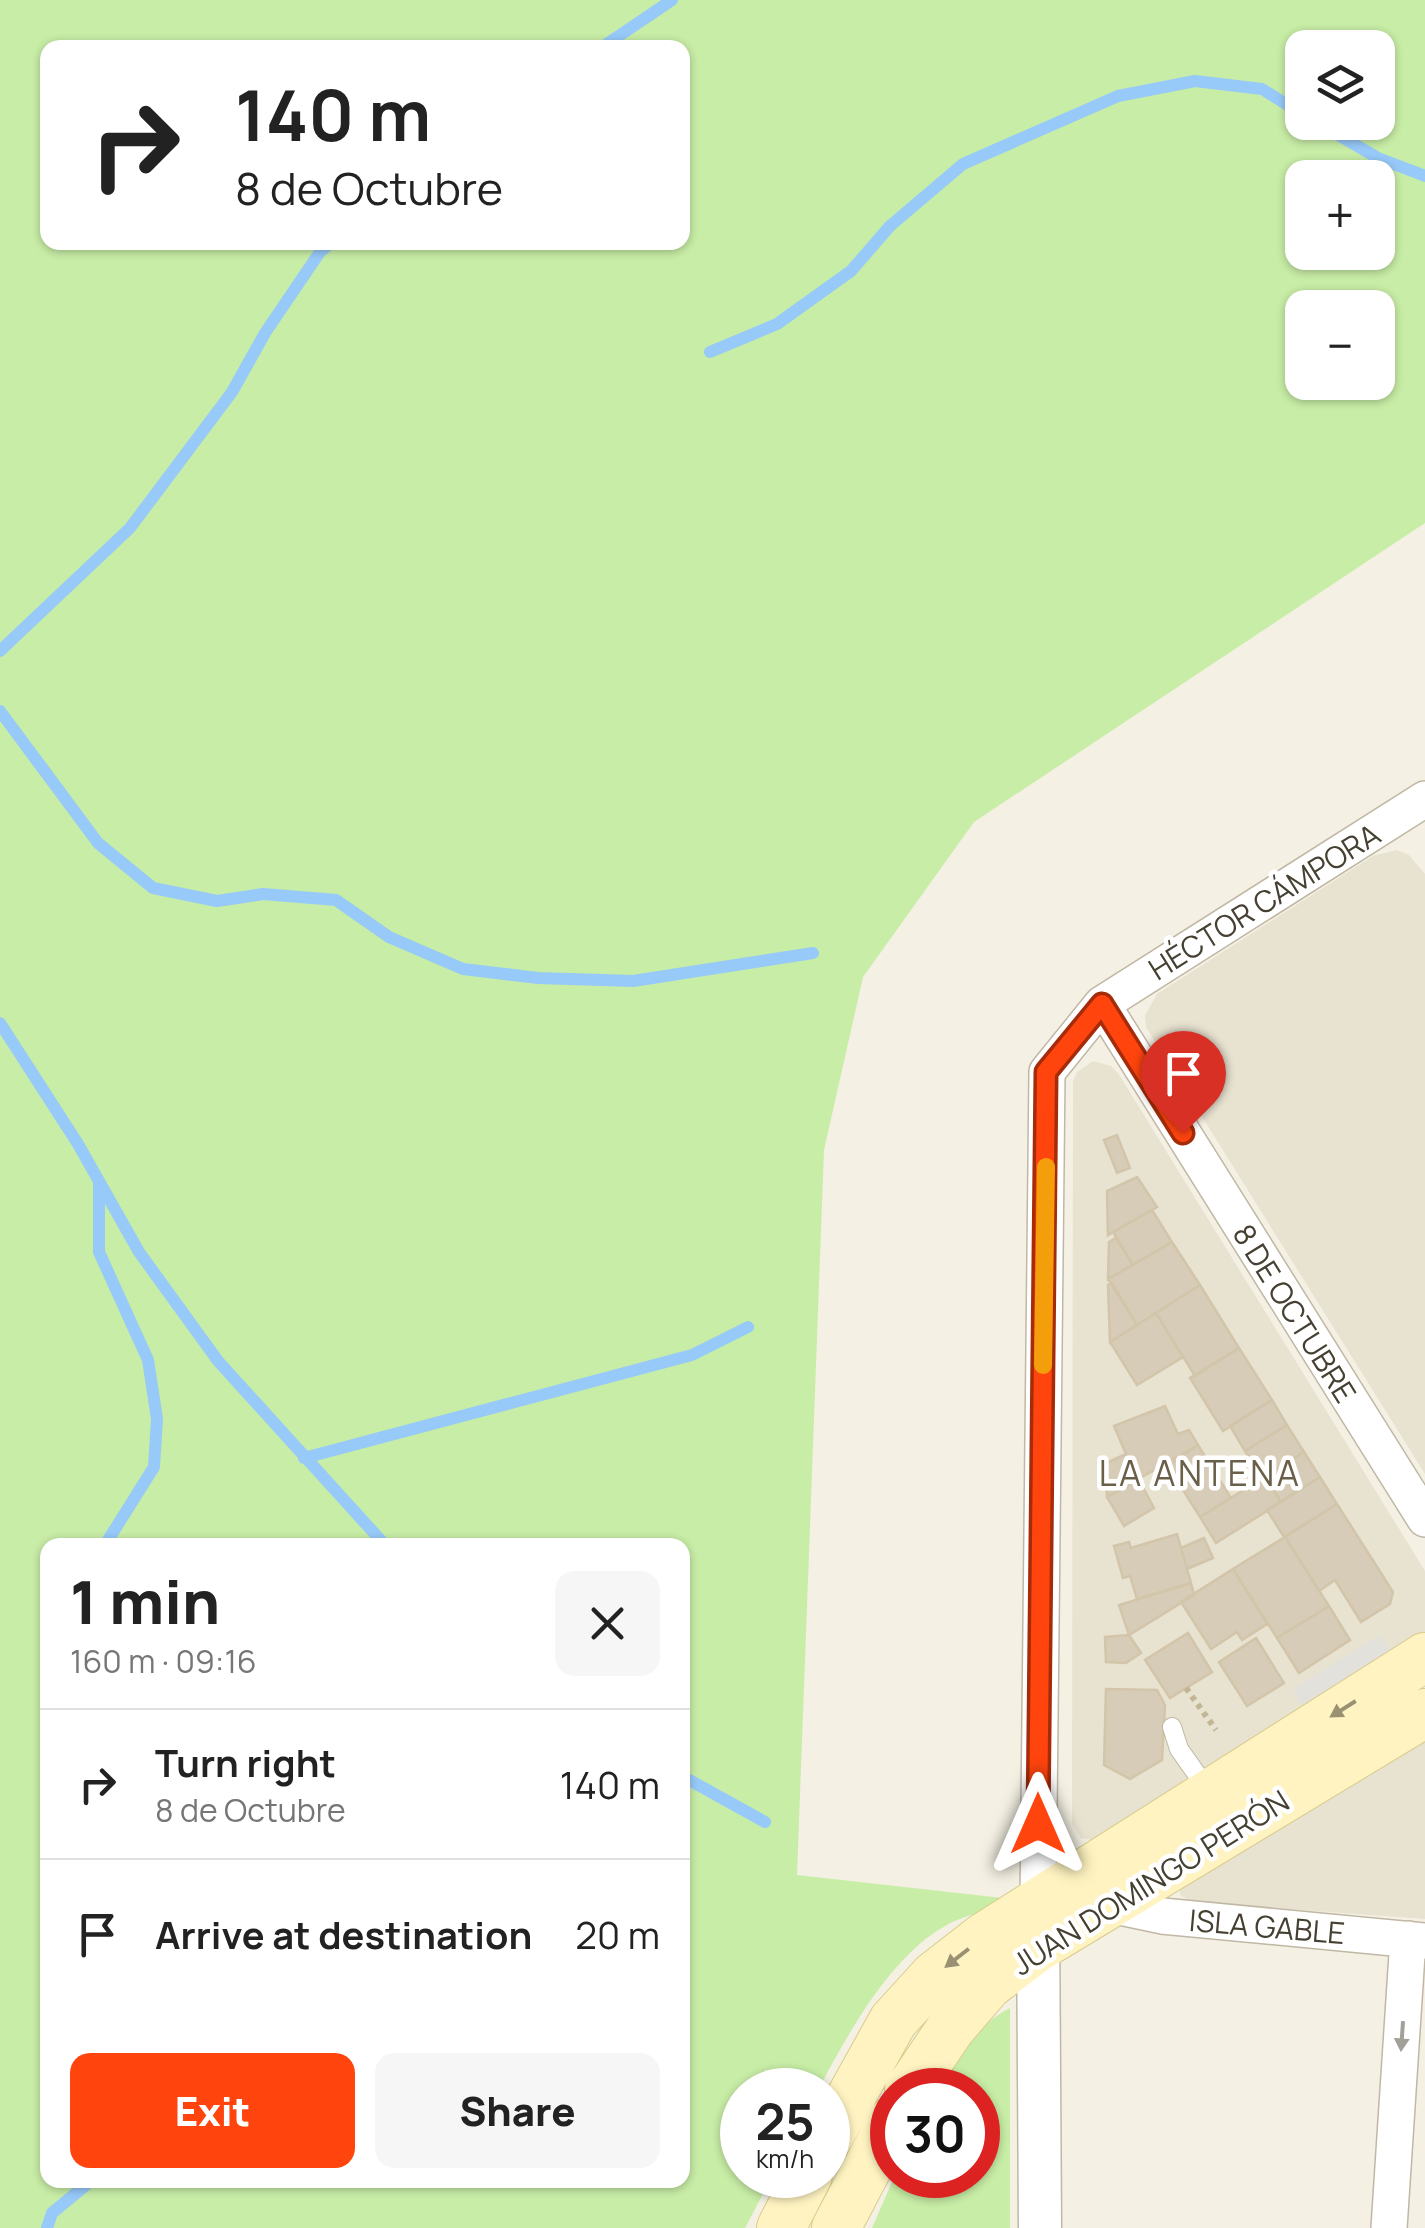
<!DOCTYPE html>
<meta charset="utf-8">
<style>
body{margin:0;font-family:Manrope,sans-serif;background:#f6f6f6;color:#222;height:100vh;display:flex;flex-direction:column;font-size:38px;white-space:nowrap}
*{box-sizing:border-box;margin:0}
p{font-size:32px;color:#767676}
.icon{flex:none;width:55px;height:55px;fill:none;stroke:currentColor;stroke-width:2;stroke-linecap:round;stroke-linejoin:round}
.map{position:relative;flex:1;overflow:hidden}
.sheet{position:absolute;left:40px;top:1538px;width:650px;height:650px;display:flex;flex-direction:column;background:#fff;border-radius:20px;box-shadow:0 2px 8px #0004}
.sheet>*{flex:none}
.hud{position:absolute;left:40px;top:40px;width:650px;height:210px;border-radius:20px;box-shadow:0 2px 8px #0004;background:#fff;color:#222;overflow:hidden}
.tools{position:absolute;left:1285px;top:30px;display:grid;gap:20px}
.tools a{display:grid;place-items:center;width:110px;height:110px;border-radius:20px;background:#fff;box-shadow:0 2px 8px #0004;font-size:50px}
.speed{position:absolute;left:720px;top:2068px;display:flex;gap:20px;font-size:50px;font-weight:700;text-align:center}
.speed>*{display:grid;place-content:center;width:130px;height:130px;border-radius:50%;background:#fff;box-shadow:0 2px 8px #0004;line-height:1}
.speed small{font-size:25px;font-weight:400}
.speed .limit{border:15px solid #d22;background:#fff;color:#111}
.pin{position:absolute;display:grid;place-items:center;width:85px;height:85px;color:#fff;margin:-102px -42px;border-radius:50% 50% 50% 0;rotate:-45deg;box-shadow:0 0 10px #0007}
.pin .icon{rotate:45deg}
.me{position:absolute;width:110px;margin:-55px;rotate:0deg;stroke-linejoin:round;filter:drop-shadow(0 0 8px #0008)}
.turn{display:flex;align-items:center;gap:35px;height:210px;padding:0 30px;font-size:45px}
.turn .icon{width:130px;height:130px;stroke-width:2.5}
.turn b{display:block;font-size:70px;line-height:85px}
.round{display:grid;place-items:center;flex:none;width:105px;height:105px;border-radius:20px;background:#f6f6f6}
.headline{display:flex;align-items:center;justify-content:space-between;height:170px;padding:0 30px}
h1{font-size:60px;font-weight:800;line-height:75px}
.action{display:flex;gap:20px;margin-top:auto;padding:20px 30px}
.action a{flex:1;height:115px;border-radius:20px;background:#ff440e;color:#fff;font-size:40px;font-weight:800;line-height:115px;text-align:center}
.action a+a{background:#f6f6f6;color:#222}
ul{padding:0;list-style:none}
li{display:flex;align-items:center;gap:30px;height:150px;padding:0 30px;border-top:2px solid #e0e0e0}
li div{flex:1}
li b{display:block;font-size:38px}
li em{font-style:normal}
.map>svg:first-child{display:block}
</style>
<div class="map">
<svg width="1425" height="2228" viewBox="0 0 1425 2228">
<rect width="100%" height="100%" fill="#f4f0e3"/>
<path fill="#e8e2d0" d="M1397,850L1409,855L1425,874V1474L1146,1027L1145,1015L1157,994L1373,856Z
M1093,1061L1111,1066L1118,1073L1425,1571V1634L1096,1841L1081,1838L1072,1824L1073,1081L1077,1072Z
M1425,1732V1919L1191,1902L1180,1895V1887Z"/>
<path fill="#c8eda6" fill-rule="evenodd" d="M0,0H1425V523L974,822L863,977L824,1150L797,1875L1038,1902C1015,1907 991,1909 968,1916C900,1936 849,2032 818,2090H742V2175H773L745,2228H0ZM48,48H682V242H48ZM1302,48H1378V122H1302ZM1302,178H1378V252H1302ZM1302,308H1378V382H1302ZM48,1545H682V2180H48Z
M1010,2008V2228H872L895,2175H978V2090H940C958,2059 977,2024 1010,2008Z"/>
<path fill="#e3e1dc" d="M1380,1635L1393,1654L1305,1711L1293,1689Z"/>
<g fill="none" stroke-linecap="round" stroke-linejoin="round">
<path stroke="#97c9f9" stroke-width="12" d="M601,48L672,0
M1316,122L1378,158L1425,176
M710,352L777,324L851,271L890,226L963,164L1118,96L1195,81L1262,89L1302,114
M0,651L130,528L232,392L265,333L320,252L332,242
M0,711L98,843L153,888L217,901L263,894L336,900L389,937L463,969L538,978L633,981L813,953
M0,1023L78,1144L139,1252L218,1361L385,1545
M99,1183V1252L148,1360L157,1419L154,1467L105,1545
M304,1458L692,1355L748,1327
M682,1776L765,1822
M47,2228L52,2213L92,2180"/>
</g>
<path fill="#d6ccb7" stroke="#d2c5a9" stroke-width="2.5" d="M1117,1135L1130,1168L1117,1173L1104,1140Z
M1137,1177L1157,1207L1108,1235L1107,1191Z
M1152,1210L1172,1242L1133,1265L1113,1232Z
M1116,1238L1133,1265L1108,1279L1109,1242Z
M1172,1242L1200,1285L1137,1325L1108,1279Z
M1112,1283L1137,1325L1110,1342L1108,1285Z
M1200,1285L1239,1348L1195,1376L1156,1313Z
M1156,1313L1183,1357L1137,1385L1110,1342Z
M1239,1348L1272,1400L1223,1431L1190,1378Z
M1272,1400L1287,1425L1245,1451L1230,1426Z
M1165,1406L1178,1434L1189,1430L1198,1445L1107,1497L1106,1463L1126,1454L1114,1426Z
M1287,1425L1304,1452L1263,1479L1245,1451Z
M1198,1445L1231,1498L1200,1517L1168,1466Z
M1304,1452L1320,1477L1281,1502L1265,1477Z
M1265,1477L1281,1502L1216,1543L1200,1517Z
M1320,1477L1337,1504L1284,1537L1267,1510Z
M1139,1480L1154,1508L1124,1526L1107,1497Z
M1337,1504L1393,1592L1390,1604L1361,1622L1335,1580L1319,1591L1285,1537Z
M1177,1534L1191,1583L1137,1599L1130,1576L1123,1578L1114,1546L1129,1542L1131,1548Z
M1285,1537L1329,1606L1277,1638L1233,1569Z
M1204,1538L1213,1558L1187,1569L1181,1548Z
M1233,1569L1267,1624L1242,1640L1237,1632L1211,1649L1181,1602Z
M1191,1583L1194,1595L1129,1635L1119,1605Z
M1329,1606L1350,1640L1299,1673L1277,1638Z
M1188,1633L1212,1672L1170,1698L1145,1660Z
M1129,1635L1141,1653L1126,1663L1106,1662L1105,1637Z
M1256,1638L1284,1683L1247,1706L1219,1662Z
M1106,1689L1157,1690L1165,1705L1162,1760L1130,1779L1104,1765Z"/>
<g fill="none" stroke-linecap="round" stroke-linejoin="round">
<defs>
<path id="service" d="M1172,1727L1179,1749L1210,1793"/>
<path id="minor" d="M1102,1004L1425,1519
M1038,1902L1047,1072L1102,1004L1425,799
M1110,1905L1162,1916L1425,1941
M1389,2228L1408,1939"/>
<path id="tertiary" d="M1038,1918L1040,2228"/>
<path id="secondary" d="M909,2090L951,2028L988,1985L1038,1947L1425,1713
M828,2138L893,2021L934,1976L984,1937L1425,1657
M781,2228L808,2175
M836,2228L892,2121"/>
</defs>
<use href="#service" stroke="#c0b8a4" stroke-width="20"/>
<use href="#minor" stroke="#c0b8a4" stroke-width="38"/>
<use href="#tertiary" stroke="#c0b8a4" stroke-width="45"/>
<use href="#secondary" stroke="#d9cb8c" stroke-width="50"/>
<path stroke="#c3b694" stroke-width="6" stroke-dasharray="5 5" stroke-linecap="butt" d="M1186,1688L1216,1730"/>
<use href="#service" stroke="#fff" stroke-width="18"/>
<use href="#minor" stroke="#fff" stroke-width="35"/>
<use href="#tertiary" stroke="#fff" stroke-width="42"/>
<use href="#secondary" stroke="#fff4c1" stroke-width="48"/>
</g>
<defs><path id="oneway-solid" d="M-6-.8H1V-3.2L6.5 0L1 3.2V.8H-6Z" transform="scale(2.5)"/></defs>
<g fill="#999172">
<use href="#oneway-solid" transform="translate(1343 1709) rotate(148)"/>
<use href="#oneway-solid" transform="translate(957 1958) rotate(142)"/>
</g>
<use fill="#a2a098" href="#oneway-solid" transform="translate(1402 2036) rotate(94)"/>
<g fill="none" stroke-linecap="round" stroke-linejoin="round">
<defs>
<path id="route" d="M1038,1824L1046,1072L1102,1004L1183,1133"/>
</defs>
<use href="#route" stroke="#a62c09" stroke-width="25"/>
<use href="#route" stroke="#ff440e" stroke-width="18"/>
<path stroke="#f59e0b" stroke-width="18" d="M1043,1365L1046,1167"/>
</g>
<g text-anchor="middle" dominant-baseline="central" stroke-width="9" stroke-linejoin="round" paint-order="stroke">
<g font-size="30" fill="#464032" stroke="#fff">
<text transform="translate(1264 901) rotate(-32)">HÉCTOR CÁMPORA</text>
<text transform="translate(1295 1313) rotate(58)">8 DE OCTUBRE</text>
<text transform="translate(1150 1882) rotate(-32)">JUAN DOMINGO PERÓN</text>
<text transform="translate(1267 1926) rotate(5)">ISLA GABLE</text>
</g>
<g font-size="35" letter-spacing="2.5" fill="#6a5f48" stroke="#fff">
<text x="1200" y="1473">LA ANTENA</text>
</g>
</g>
</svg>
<div class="tools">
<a><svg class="icon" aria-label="layers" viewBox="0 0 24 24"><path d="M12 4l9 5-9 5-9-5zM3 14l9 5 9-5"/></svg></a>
<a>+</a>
<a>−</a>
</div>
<div class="speed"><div>25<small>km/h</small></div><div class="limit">30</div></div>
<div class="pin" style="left:1183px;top:1133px;background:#d93025"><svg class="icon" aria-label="arrive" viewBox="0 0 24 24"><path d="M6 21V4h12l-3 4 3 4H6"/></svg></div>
<svg class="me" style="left:1038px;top:1824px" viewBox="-20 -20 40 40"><path d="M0-17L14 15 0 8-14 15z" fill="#ff440e" stroke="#fff" stroke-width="4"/></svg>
<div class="hud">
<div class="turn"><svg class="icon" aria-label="right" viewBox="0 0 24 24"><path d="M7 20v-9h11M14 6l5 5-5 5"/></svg><div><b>140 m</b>8 de Octubre</div></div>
</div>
<section class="sheet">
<div class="headline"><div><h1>1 min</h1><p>160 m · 09:16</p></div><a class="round"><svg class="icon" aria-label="close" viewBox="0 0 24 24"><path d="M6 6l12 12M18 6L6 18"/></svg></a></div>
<ul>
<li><svg class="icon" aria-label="right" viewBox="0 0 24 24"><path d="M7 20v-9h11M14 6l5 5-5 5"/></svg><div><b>Turn right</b><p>8 de Octubre</p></div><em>140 m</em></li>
<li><svg class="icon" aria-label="arrive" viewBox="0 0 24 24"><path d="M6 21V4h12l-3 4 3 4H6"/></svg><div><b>Arrive at destination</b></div><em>20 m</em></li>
</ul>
<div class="action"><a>Exit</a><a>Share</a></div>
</section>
</div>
